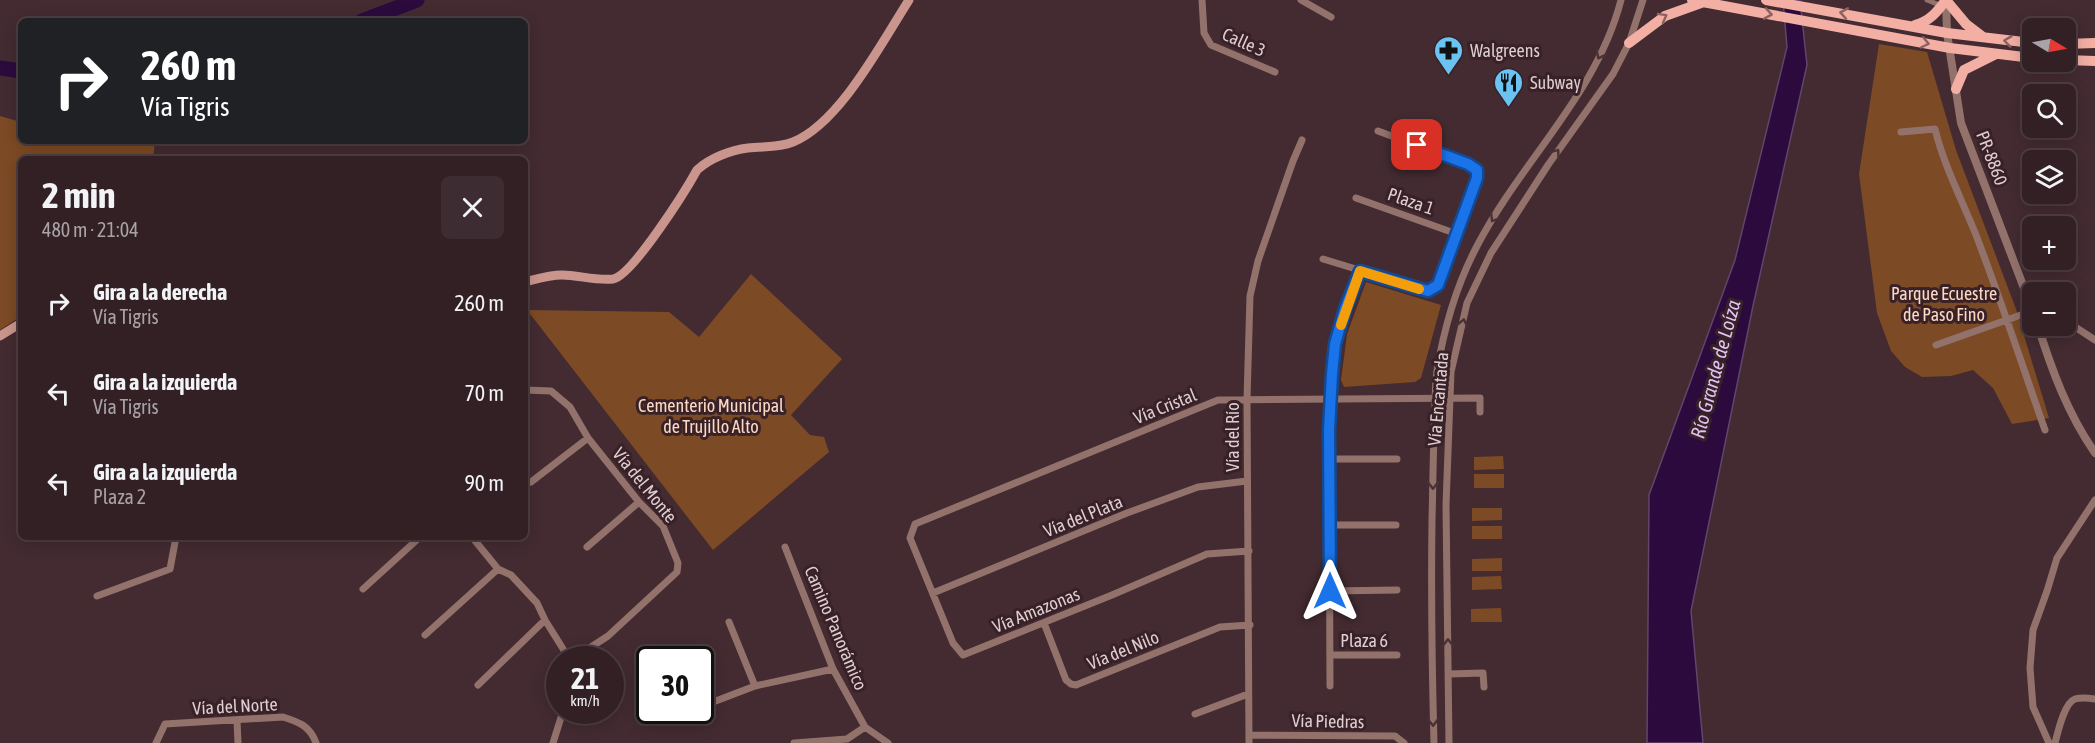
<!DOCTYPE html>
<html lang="es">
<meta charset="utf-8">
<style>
body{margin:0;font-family:"Asap Condensed",sans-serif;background:#3d2d32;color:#f1f3f6;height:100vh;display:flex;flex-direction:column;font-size:22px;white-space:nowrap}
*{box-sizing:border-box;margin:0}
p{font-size:20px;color:#a8a3a7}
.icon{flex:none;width:33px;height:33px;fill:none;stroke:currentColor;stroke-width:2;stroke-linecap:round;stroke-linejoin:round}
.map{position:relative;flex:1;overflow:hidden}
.sheet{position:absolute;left:18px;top:156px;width:510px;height:384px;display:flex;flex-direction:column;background:#322025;border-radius:9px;box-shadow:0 3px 15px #0003,0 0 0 2px #4d3e42}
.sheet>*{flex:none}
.top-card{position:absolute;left:18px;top:18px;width:510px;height:126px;border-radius:9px;box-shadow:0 3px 15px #0003,0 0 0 2px #4d3e42;background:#202124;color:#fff;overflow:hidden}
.needle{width:39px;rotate:100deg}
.buttons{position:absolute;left:2022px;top:18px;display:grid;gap:12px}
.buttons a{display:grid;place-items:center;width:54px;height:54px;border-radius:9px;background:#322025;box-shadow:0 3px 15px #0003,0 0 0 2px #4d3e42;font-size:30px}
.speed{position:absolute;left:546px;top:646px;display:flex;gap:12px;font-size:30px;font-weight:700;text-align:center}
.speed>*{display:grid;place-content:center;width:78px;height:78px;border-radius:50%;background:#322025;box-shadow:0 3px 15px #0003,0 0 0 2px #4d3e42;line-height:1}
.speed small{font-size:15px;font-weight:400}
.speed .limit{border:3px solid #111;border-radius:9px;background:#fff;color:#111}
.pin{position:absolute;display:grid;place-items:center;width:51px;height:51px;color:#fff;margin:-26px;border-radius:12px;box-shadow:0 3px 9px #0006}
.me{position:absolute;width:66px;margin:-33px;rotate:0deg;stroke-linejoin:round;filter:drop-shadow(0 0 4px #0008)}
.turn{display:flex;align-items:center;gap:21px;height:126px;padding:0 24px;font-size:27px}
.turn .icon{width:78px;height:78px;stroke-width:2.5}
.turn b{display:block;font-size:42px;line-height:51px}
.round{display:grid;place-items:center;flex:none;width:63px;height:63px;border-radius:9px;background:#3d2d32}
.headline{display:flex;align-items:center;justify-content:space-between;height:102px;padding:0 24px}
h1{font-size:36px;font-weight:700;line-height:45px}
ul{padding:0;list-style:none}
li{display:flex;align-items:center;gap:18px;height:90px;padding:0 24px}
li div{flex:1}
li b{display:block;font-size:22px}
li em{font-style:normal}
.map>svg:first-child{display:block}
</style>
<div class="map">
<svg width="2095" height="743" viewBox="0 0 2095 743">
<rect width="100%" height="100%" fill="#432b31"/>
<path fill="#7c4a24" d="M1879,44L1927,52L1956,150L2016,309L2049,418L2012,424L1993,388L1973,370L1951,376L1922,377L1905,367L1891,351L1877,313L1859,174Z
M0,116L21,122V141H155L153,159H21V316L0,330Z
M751,274L842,359L791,415L810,435L824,437L829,452L713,550L527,310L669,312L699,337Z
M1366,282L1441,305L1421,378L1415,382L1344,387L1341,380L1347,334Z
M1503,456L1504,469L1474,470V457Z
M1474,474H1504V488H1474Z
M1472,508H1502V520L1472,521Z
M1472,526H1502V539H1472Z
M1502,558V571H1472V559Z
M1501,576L1502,589L1472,590V577Z
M1501,608L1502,622H1471V609Z"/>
<path fill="#2c0a3e" stroke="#61456a" stroke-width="1.5" d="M1783,0H1800L1807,65L1753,306L1691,611L1703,743H1647L1649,495L1735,260L1787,47Z"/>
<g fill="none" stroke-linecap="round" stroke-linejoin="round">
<path stroke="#2c0a3e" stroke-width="15" d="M362,21L417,0
M0,68L21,71"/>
<path stroke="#93726c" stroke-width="5" d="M1927,0L1942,6"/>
<path stroke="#93726c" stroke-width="7" d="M1202,0L1204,33L1211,45L1275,72
M1301,0L1331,17
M1901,132L1935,129C1944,166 1962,200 1976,235C2001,300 2022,365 2045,430
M1356,198L1457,234
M1323,259L1428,291L1438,284L1477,178V170L1456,160L1378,131
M2066,321L2095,340
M1936,345L2032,311
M525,390L551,391L570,407L588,438L639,502L663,526L678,563L677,572L608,636L571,660
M1329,459H1397
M531,482L588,438
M1330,525H1396
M472,537L498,569L511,575L537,603L545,620L570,660
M587,547L639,502
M785,547L833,669L865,727L888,743
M1249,551L1207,554L1112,595L963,655L953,643L910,538L915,524L1218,400L1480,398V412
M363,589L420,537
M1330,591L1397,590
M933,593L1127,513L1198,487L1247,481
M97,596L170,569L176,537
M729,622L755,686
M1044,623L1066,680L1071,684L1076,685L1220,627L1250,625
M425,635L498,569
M1330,655H1397
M1449,674L1483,673L1484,687
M478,685L545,620
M1330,686L1329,430L1332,374L1335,344L1345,309L1360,271
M700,707L755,686L833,669
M1195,714L1248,694
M672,719L691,711
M237,720L238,743
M1249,735L1395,736L1404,743
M156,743L165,724L283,717C299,722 310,726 316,743
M553,743L563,711
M794,743L847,739L865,727
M1249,743L1247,399L1250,296L1258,261L1293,161L1302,140
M1434,743C1432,669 1431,595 1432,520C1433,484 1433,448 1435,411C1435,398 1435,384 1437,371C1444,328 1457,284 1477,246C1521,161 1597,94 1621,0
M1449,743L1446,505L1450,398L1451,372L1467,303L1491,253L1548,165L1613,74L1629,43L1643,0
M2049,743L2033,707L2030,668L2033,630L2047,591L2057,558L2095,500
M2055,743C2058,732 2064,703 2075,699C2081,697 2089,698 2095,699"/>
<path stroke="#93726c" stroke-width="8" d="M1946,0L1947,33L1961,123L2032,309
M2038,326C2052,371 2068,414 2095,453"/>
<path stroke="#c9958c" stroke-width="9" d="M525,282C537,279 549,275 562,275C578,275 596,281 613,279C632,276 686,190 697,170C710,158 731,150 748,148C763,146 778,148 793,142C840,123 882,42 909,0
M0,336L21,323"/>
<path stroke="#f3afa4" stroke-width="10" d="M1692,0L1950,48L2032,58
M1766,0L1947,33L2032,43
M1946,0L1966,24L1983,37
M1915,25C1930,21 1937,12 1946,0
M1629,43L1665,16L1701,3
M2066,44L2095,43
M2066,60L2095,61
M1956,89L1964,70L1996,54"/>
</g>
<defs><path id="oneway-chevron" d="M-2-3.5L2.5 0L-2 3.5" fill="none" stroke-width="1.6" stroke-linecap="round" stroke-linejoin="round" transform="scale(1.5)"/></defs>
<g stroke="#8c615f">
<use href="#oneway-chevron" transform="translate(1844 13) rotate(-170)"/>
<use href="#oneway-chevron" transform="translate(1768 14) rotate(10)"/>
<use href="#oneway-chevron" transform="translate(1663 17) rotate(-29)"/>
<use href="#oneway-chevron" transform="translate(2008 41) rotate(-173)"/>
<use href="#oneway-chevron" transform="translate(1925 43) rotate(12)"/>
</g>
<g stroke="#4a3135">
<use href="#oneway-chevron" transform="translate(1600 55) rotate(116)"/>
<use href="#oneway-chevron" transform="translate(1556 153) rotate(-54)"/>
<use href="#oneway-chevron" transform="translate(1494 218) rotate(122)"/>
<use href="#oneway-chevron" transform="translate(1463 323) rotate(-77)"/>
<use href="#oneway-chevron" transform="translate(1433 485) rotate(91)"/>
<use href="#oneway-chevron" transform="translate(1448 643) rotate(-91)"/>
<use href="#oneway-chevron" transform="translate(1433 722) rotate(89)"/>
</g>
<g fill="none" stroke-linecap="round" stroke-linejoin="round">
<defs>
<path id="route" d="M1330,591L1329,430L1332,374L1335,344L1345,309L1360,271L1428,291L1438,285L1477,178V170L1468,164L1417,145"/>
</defs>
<use href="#route" stroke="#114b97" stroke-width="15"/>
<use href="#route" stroke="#1a73e8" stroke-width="10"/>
<path stroke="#f59e0b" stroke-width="10" d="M1341,325L1360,271L1419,289"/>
</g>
<defs>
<symbol id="pharmacy-pin" viewBox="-11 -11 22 30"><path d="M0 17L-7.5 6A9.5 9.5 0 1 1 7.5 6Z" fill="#6ac3f1" stroke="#382127"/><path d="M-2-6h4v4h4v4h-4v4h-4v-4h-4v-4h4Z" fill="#111"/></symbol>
<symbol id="restaurant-pin" viewBox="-11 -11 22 30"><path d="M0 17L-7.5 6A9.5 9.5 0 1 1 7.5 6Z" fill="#6ac3f1" stroke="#382127"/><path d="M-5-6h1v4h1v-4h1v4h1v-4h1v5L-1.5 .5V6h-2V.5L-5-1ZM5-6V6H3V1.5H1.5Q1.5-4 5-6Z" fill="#111"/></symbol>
</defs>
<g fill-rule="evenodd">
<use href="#pharmacy-pin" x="1432" y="34" width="33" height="45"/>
<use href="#restaurant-pin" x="1492" y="66" width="33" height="45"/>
</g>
<g text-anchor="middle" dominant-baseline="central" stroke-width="6" stroke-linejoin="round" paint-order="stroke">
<g font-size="18" fill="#deced1" stroke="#382127">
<text transform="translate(1244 42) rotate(24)">Calle 3</text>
<text transform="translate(1992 158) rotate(69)">PR-8860</text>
<text transform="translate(1411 201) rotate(19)">Plaza 1</text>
<text transform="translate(1438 399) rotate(-85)">Vía Encantada</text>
<text transform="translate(1165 406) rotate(-22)">Vía Cristal</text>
<text transform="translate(1232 437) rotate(-90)">Vía del Río</text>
<text transform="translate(645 485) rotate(51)">Vía del Monte</text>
<text transform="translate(1083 516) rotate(-22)">Vía del Plata</text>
<text transform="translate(1036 610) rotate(-22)">Vía Amazonas</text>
<text transform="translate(836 628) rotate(67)">Camino Panorámico</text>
<text x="1364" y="640">Plaza 6</text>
<text transform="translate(1123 650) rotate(-22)">Vía del Nilo</text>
<text transform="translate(235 706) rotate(-3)">Vía del Norte</text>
<text transform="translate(1328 721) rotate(1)">Vía Piedras</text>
</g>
<g font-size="18" fill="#deced1" stroke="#382127" text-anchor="start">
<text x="1470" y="50">Walgreens</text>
<text x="1530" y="82">Subway</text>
</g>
<g font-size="18" fill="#fcd9c2" stroke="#382127">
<text x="1944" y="293">Parque Ecuestre<tspan x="1944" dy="21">de Paso Fino</tspan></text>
<text x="711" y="405">Cementerio Municipal<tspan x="711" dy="21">de Trujillo Alto</tspan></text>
</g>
<g font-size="20" font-style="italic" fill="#dfc2f4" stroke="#382127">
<text transform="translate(1715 369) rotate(-75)">Río Grande de Loíza</text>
</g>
</g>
</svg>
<div class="buttons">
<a><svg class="needle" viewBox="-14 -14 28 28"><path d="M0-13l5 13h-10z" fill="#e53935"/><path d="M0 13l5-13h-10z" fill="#a8a3a7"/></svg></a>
<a><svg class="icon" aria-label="search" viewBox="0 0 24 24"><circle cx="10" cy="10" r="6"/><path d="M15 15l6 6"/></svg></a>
<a><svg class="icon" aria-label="layers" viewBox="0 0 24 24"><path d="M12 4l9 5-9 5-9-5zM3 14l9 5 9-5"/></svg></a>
<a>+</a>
<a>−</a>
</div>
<div class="speed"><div>21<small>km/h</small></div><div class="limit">30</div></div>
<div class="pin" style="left:1417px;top:145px;background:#d93025"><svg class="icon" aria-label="arrive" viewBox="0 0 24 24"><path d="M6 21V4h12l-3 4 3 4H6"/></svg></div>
<svg class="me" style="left:1330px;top:591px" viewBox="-20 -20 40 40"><path d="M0-17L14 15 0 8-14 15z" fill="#1a73e8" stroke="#fff" stroke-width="4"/></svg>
<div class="top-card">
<div class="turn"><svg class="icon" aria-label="right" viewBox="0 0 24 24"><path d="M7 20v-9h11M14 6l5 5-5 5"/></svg><div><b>260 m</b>Vía Tigris</div></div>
</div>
<section class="sheet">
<div class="headline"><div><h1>2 min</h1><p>480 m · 21:04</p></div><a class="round"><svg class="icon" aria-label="close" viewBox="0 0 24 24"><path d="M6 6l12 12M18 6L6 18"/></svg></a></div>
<ul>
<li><svg class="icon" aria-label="right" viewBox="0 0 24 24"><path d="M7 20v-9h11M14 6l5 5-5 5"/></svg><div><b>Gira a la derecha</b><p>Vía Tigris</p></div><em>260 m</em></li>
<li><svg class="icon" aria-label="left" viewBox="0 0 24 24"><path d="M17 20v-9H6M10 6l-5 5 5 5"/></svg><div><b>Gira a la izquierda</b><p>Vía Tigris</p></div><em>70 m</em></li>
<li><svg class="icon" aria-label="left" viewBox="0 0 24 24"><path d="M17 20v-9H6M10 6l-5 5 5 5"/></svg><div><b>Gira a la izquierda</b><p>Plaza 2</p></div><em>90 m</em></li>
</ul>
</section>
</div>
